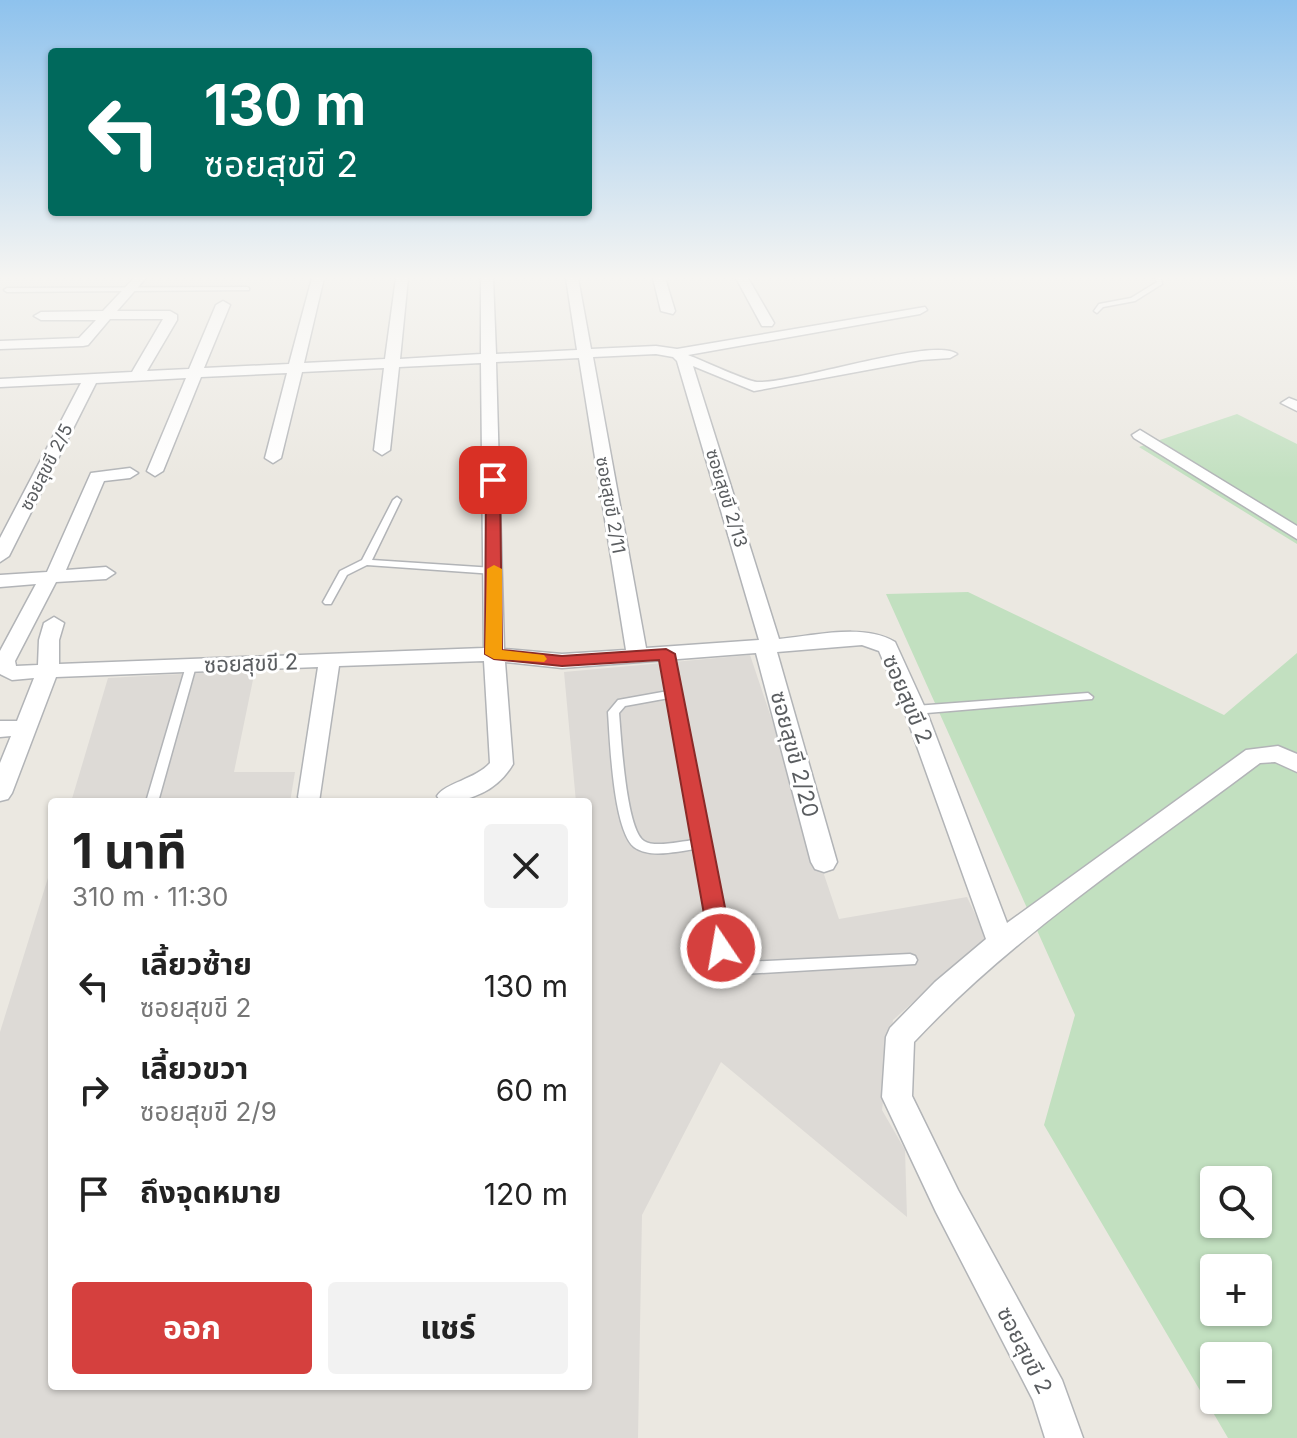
<!DOCTYPE html>
<html lang="th">
<meta charset="utf-8">
<style>
body{margin:0;font-family:Inter,"Noto Sans Thai",sans-serif;background:#f2f2f2;color:#222;height:100vh;display:flex;flex-direction:column;font-size:30px;white-space:nowrap}
*{box-sizing:border-box;margin:0}
p{font-size:26px;color:#767676}
.icon{flex:none;width:44px;height:44px;fill:none;stroke:currentColor;stroke-width:2;stroke-linecap:round;stroke-linejoin:round}
.map{position:relative;flex:1;overflow:hidden}
.sheet{position:absolute;left:48px;top:798px;width:544px;height:592px;display:flex;flex-direction:column;background:#fff;border-radius:8px;box-shadow:0 2px 6px #0004}
.sheet>*{flex:none}
.banner{position:absolute;left:48px;top:48px;width:544px;height:168px;border-radius:8px;box-shadow:0 2px 6px #0004;background:#00695c;color:#fff;overflow:hidden}
.fabs{position:absolute;left:1200px;top:1166px;display:grid;gap:16px}
.fabs a{display:grid;place-items:center;width:72px;height:72px;border-radius:8px;background:#fff;box-shadow:0 2px 6px #0004;font-size:40px}
.pin{position:absolute;display:grid;place-items:center;width:68px;height:68px;color:#fff;margin:-34px;border-radius:16px;box-shadow:0 4px 12px #0006}
.me{position:absolute;width:88px;margin:-44px;rotate:348deg;stroke-linejoin:round;filter:drop-shadow(0 0 6px #0008)}
.turn{display:flex;align-items:center;gap:28px;height:168px;padding:0 24px;font-size:36px}
.turn .icon{width:104px;height:104px;stroke-width:2.5}
.turn b{display:block;font-size:56px;line-height:68px}
.round{display:grid;place-items:center;flex:none;width:84px;height:84px;border-radius:8px;background:#f2f2f2}
.overview{display:flex;align-items:center;justify-content:space-between;height:136px;padding:0 24px}
h1{font-size:48px;font-weight:700;line-height:60px}
.action{display:flex;gap:16px;margin-top:auto;padding:16px 24px}
.action a{flex:1;height:92px;border-radius:8px;background:#d5403e;color:#fff;font-size:32px;font-weight:700;line-height:92px;text-align:center}
.action a+a{background:#f2f2f2;color:#222}
ul{padding:0;list-style:none}
li{display:flex;align-items:center;gap:24px;height:104px;padding:0 24px}
li div{flex:1}
li b{display:block;font-size:30px}
li em{font-style:normal}
.map>svg:first-child{display:block}
</style>
<div class="map">
<svg width="1297" height="1438" viewBox="0 0 1297 1438">
<rect width="100%" height="100%" fill="#ebe8e1"/>
<path fill="#dddad6" d="M750,655L839,919L967,897L986,937L893,1020L882,1110L905,1150L907,1217L721,1062L642,1215L638,1438H0V1032L52,865V1386H588V802H576L564,672Z
M255,670L234,772H295L290,802H71L108,678Z"/>
<path fill="#c2e0c0" fill-rule="evenodd" d="M1237,414L1297,444V544L1139,447Z
M968,592L1224,715L1297,653V1438H1228L1044,1125L1075,1015L886,594ZM1214,1180H1258V1224H1214ZM1214,1268H1258V1312H1214ZM1214,1356H1258V1400H1214Z"/>
<g fill="none" stroke-linecap="round" stroke-linejoin="round">
<defs>
<path id="lane" d="M1155,278H1161L1162,284L1135,301L1103,307L1097,313L1094,311L1099,304L1131,298L1157,282Z
M247,287L249,288V290L7,292L4,290L7,288Z
M397,497L401,500L372,560L494,568L499,571L494,574L367,565L347,575L331,604H325L323,602L340,571L362,560L393,500Z
M666,651L671,654L727,947L735,957L745,962L910,954L915,956L917,960L915,964L743,974L725,965L714,948L696,849C678,851 650,859 634,847C613,830 610,740 608,712L618,700L668,691L661,654ZM669,698L695,840C682,841 655,848 644,841C626,830 621,736 619,713L625,706Z
M191,663L196,666L158,802H146L186,666Z
M1088,693L1093,697L1092,699L915,714L910,710L915,706Z"/>
<path id="street" d="M134,278H146L117,311H170L177,315V320L147,371L189,369L216,305L223,301L230,305L204,368L289,364L312,278H324L304,363L385,359L396,278H408L400,359L481,354V278H493L496,354L577,350L566,278H578L591,349L656,346L677,349L925,307L927,310L920,314L688,355C701,360 749,382 757,382C794,384 934,336 957,354L950,358L921,360L754,391L693,366L779,639C814,636 864,623 895,642L926,710L1007,923L1246,750L1278,746L1297,754V772L1275,762L1260,763C1142,852 1015,934 914,1042L912,1096L958,1190L1062,1380L1083,1438H1045L1033,1400L936,1212L882,1097L886,1037L890,1028L935,982L986,939L904,710L879,651L862,645L777,652L837,862L833,869L824,872L815,869L811,862L756,653L562,668L505,662L513,764C498,790 471,802 441,802L437,796C445,783 476,779 490,763L484,661L339,666L319,802H301L298,797L318,667L56,677L12,793L8,799L0,801V763L11,736L0,737V721H17L34,678L12,680L0,674V651L36,584L0,587V575L47,572L91,473L130,468L138,473L130,478L104,481L66,570L106,567L115,573L106,579L56,582L15,661L16,666L38,665L39,640L44,623L54,617L64,623L59,640V664L484,648L481,363L399,367L390,450L382,455L374,450L384,368L302,372L281,458L273,463L265,458L287,373L201,377L163,471L155,476L147,471L186,378L96,383L9,556L0,562V538L81,383L0,387V379L132,372L163,319H110L88,345L83,346L0,349V341L79,338L96,320H41L34,316L41,312L103,311ZM656,354L673,357L677,361L759,640L646,648L593,357ZM579,358L626,650L562,654L504,649L496,362Z
M653,278H665L675,311L673,314L661,311Z
M736,278H748L774,323L772,326H762Z
M1289,398L1297,401V411L1281,403Z
M1140,430L1297,526V539L1134,438L1132,435Z"/>
</defs>
<use href="#lane" stroke="#b2b4b7" stroke-width="3"/>
<use href="#street" stroke="#b2b4b7" stroke-width="3"/>
<use href="#lane" fill="#fff" fill-rule="evenodd"/>
<use href="#street" fill="#fff" fill-rule="evenodd"/>
</g>
<linearGradient id="sky" x2="0" y2="1"><stop stop-color="#8ec2ed"/><stop offset="0.58" stop-color="#f6f5f2"/><stop offset="1" stop-color="#f6f5f2" stop-opacity="0"/></linearGradient>
<rect width="1297" height="479" fill="url(#sky)"/>
<path fill="#d5403e" stroke="#8a2a28" stroke-width="2" d="M493,476L500,480L502,650L562,656L666,649L675,654L733,948L729,954L721,957L714,954L710,948L659,660L562,666L494,659L485,654L486,480Z"/>
<path fill="#f59e0b" d="M494,565L502,569V650L544,655L547,659L544,662L494,659L485,654L487,569Z"/>
<g text-anchor="middle" dominant-baseline="central" stroke-width="6" stroke-linejoin="round" paint-order="stroke">
<g font-size="18" fill="#5a5d60" stroke="#fff">
<text transform="translate(46 467) rotate(-63)">ซอยสุขขี 2/5</text>
<text transform="translate(727 498) rotate(73)">ซอยสุขขี 2/13</text>
<text transform="translate(611 505) rotate(80)">ซอยสุขขี 2/11</text>
</g>
<g font-size="22" fill="#5a5d60" stroke="#fff">
<text transform="translate(251 663) rotate(-2)">ซอยสุขขี 2</text>
<text transform="translate(908 699) rotate(67)">ซอยสุขขี 2</text>
<text transform="translate(795 754) rotate(75)">ซอยสุขขี 2/20</text>
<text transform="translate(1025 1350) rotate(63)">ซอยสุขขี 2</text>
</g>
</g>
</svg>
<div class="fabs">
<a><svg class="icon" aria-label="search" viewBox="0 0 24 24"><circle cx="10" cy="10" r="6"/><path d="M15 15l6 6"/></svg></a>
<a>+</a>
<a>−</a>
</div>
<div class="pin" style="left:493px;top:480px;background:#d93025"><svg class="icon" aria-label="arrive" viewBox="0 0 24 24"><path d="M6 21V4h12l-3 4 3 4H6"/></svg></div>
<svg class="me" style="left:721px;top:948px" viewBox="-20 -20 40 40"><circle r="17" fill="#d5403e" stroke="#fff" stroke-width="3"/><path d="M0-11L8 9 0 5-8 9z" fill="#fff"/></svg>
<div class="banner">
<div class="turn"><svg class="icon" aria-label="left" viewBox="0 0 24 24"><path d="M17 20v-9H6M10 6l-5 5 5 5"/></svg><div><b>130 m</b>ซอยสุขขี 2</div></div>
</div>
<section class="sheet">
<div class="overview"><div><h1>1 นาที</h1><p>310 m · 11:30</p></div><a class="round"><svg class="icon" aria-label="close" viewBox="0 0 24 24"><path d="M6 6l12 12M18 6L6 18"/></svg></a></div>
<ul>
<li><svg class="icon" aria-label="left" viewBox="0 0 24 24"><path d="M17 20v-9H6M10 6l-5 5 5 5"/></svg><div><b>เลี้ยวซ้าย</b><p>ซอยสุขขี 2</p></div><em>130 m</em></li>
<li><svg class="icon" aria-label="right" viewBox="0 0 24 24"><path d="M7 20v-9h11M14 6l5 5-5 5"/></svg><div><b>เลี้ยวขวา</b><p>ซอยสุขขี 2/9</p></div><em>60 m</em></li>
<li><svg class="icon" aria-label="arrive" viewBox="0 0 24 24"><path d="M6 21V4h12l-3 4 3 4H6"/></svg><div><b>ถึงจุดหมาย</b></div><em>120 m</em></li>
</ul>
<div class="action"><a>ออก</a><a>แชร์</a></div>
</section>
</div>
